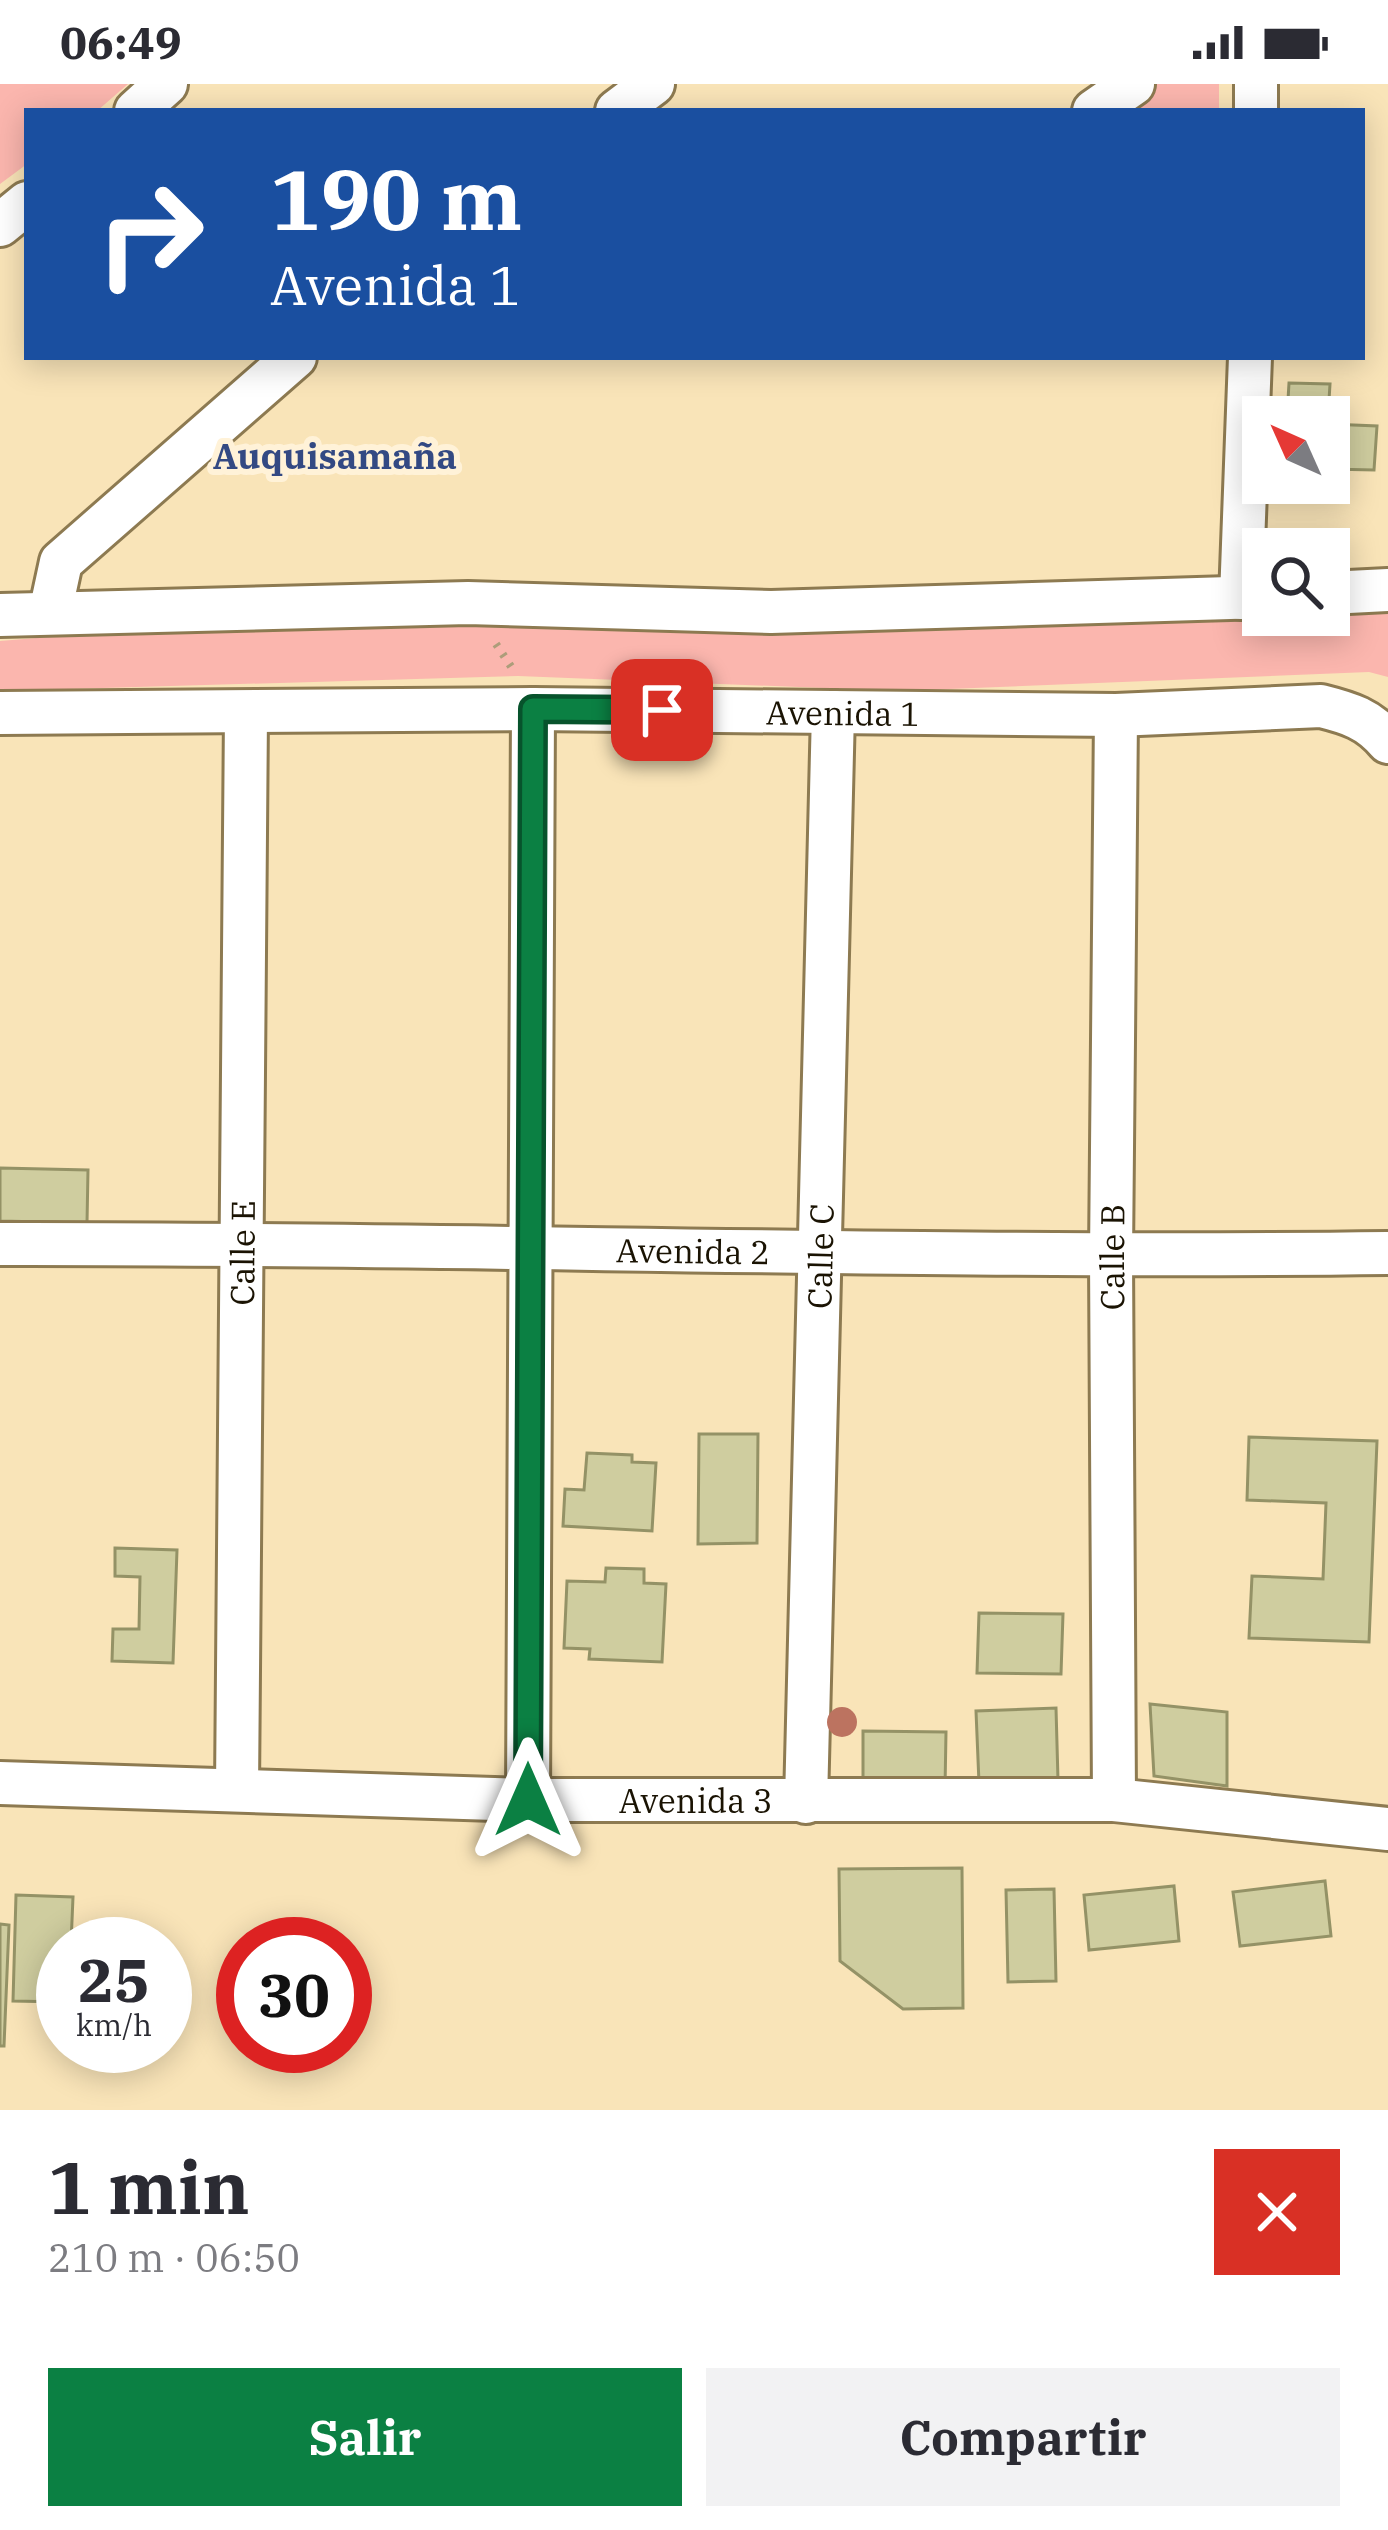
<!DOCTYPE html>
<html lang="es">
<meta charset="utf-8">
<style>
body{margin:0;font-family:"IBM Plex Serif",serif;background:#f2f2f3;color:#2b2b33;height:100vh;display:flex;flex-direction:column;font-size:45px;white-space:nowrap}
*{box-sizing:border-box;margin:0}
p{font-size:39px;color:#7c7c81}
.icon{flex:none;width:66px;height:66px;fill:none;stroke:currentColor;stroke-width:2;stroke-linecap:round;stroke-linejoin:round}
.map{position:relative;height:2026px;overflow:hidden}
.details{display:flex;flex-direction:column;background:#fff;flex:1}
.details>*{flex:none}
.banner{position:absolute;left:24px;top:24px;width:1341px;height:252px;border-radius:0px;box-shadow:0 6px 30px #0003;background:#1a4fa0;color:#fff;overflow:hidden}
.needle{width:78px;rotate:315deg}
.buttons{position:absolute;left:1242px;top:312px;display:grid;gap:24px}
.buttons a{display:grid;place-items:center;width:108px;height:108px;border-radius:0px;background:#fff;box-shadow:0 6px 30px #0003;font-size:60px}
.speed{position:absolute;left:36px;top:1833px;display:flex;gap:24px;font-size:60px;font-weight:700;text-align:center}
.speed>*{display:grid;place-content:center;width:156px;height:156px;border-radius:50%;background:#fff;box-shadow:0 6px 30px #0003;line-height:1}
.speed small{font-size:30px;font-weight:400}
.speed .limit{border:18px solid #d22;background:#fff;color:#111}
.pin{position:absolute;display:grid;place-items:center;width:102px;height:102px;color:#fff;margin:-51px;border-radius:24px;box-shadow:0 6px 18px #0006}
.me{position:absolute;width:132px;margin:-66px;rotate:0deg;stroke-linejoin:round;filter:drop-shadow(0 0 9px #0008)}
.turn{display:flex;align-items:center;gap:42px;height:252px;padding:0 48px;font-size:54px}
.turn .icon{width:156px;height:156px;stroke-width:2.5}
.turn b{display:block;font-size:84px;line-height:102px}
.round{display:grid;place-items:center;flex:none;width:126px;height:126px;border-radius:0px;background:#f2f2f3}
.summary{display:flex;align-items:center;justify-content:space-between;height:204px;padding:0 48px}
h1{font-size:72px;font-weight:700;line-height:90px}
.button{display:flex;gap:24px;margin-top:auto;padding:24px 48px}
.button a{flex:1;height:138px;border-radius:0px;background:#0b8043;color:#fff;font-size:48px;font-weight:700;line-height:138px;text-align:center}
.button a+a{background:#f2f2f3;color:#2b2b33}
.status{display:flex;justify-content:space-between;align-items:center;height:84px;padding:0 60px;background:#fff;direction:ltr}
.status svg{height:33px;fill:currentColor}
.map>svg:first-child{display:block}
</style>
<div class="status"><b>06:49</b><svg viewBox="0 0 49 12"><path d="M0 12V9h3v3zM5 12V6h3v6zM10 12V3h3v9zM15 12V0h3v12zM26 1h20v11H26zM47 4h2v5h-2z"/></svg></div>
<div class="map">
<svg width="1388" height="2026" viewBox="0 0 1388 2026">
<rect width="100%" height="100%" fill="#f9e4b8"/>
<path fill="#fbb6ae" d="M0,0H128L97,27H27V80L0,100Z
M1155,0H1219V27H1120Z
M1388,527V593L1369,588L899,607L518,592L0,607V557L277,534L495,543L902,548Z"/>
<path fill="#cfcd9f" stroke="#949266" stroke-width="3" d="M1289,299L1330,300L1328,333H1287Z
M1329,340L1377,342L1374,386L1329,385Z
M0,1084L88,1086L87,1139L0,1137Z
M699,1350H758L757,1459L698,1460Z
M1249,1353L1377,1357L1369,1558L1249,1554L1252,1492L1323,1495L1326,1419L1247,1416Z
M587,1369L632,1371V1378L656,1379L652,1447L563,1442L565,1405L584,1406Z
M115,1464L177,1466L173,1579L112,1577L113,1545H139L140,1493L115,1492Z
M606,1484L644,1485V1499L666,1500L662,1578L589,1575L590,1565L564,1564L567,1497L605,1498Z
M979,1529L1063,1530L1061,1590L977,1589Z
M1150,1620L1227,1628V1702L1154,1692Z
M1056,1624L1058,1696L979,1699L976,1627Z
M863,1647L946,1648L945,1705H863Z
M962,1784L963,1924L903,1925L840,1877L839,1785Z
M1325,1797L1331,1852L1240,1862L1233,1808Z
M1174,1802L1179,1857L1089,1866L1084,1811Z
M1054,1805L1056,1897L1008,1898L1006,1806Z
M16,1811L73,1813L71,1860H63V1918L13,1917Z
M0,1840L9,1841L4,1962H0Z"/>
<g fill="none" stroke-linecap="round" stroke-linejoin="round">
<defs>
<g id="minor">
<path d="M136,27L166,0"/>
<path d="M617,27L653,0"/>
<path d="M1094,27L1133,0"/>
<path d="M1256,27V0"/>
<path d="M0,141L27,119"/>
<path d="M1329,509L1388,506"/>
<path d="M1241,514L1250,273"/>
<path d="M50,529L61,478L295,273"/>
<path d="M0,531L468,519L771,528L1263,513"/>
<path id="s1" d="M0,629L533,625L1116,631L1321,622C1349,629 1369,635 1388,658"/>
<path id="s2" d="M0,1160C463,1159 925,1175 1388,1169"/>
<path id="s3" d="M0,1699L528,1716H1114L1388,1745"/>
<path id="s4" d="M237,1706L246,629"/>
<path d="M528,1716L533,625"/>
<path id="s5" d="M1114,1716L1111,1172L1116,631"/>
<path id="s6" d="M806,1718L833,628"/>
</g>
</defs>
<use href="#minor" stroke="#8d7a51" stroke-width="48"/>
<path stroke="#ad9d7a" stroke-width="8" stroke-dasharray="3 9" stroke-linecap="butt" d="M496,560L514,587"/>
<use href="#minor" stroke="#fff" stroke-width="42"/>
</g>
<circle fill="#bc7360" cx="842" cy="1638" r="15"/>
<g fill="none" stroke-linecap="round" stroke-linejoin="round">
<defs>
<path id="route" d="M528,1716L533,625L662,626"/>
</defs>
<use href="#route" stroke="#07532c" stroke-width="30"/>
<use href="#route" stroke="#0b8043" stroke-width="21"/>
</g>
<g text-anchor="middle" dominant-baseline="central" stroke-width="12" stroke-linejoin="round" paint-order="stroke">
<g font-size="33" fill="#1a1303" stroke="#fff2d8">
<text stroke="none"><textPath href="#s1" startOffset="843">Avenida 1</textPath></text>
<text stroke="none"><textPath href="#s2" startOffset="693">Avenida 2</textPath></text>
<text stroke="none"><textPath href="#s4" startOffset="537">Calle E</textPath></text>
<text stroke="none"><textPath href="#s6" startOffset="546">Calle C</textPath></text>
<text stroke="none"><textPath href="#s5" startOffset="543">Calle B</textPath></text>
<text stroke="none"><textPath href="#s3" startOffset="696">Avenida 3</textPath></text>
</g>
<g font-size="36" font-weight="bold" fill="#334983" stroke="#fff2d8">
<text x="335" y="371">Auquisamaña</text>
</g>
</g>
</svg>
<div class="buttons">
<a><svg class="needle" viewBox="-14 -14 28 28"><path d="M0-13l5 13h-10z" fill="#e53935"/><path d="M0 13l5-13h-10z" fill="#7c7c81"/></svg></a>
<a><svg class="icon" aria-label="search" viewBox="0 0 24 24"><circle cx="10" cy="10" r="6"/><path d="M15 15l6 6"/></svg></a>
</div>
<div class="speed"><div>25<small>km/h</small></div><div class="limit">30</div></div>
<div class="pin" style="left:662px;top:626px;background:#d93025"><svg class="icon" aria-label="arrive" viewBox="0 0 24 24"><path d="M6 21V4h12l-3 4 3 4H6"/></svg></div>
<svg class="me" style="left:528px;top:1716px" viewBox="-20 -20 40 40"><path d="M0-17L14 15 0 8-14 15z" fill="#0b8043" stroke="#fff" stroke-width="4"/></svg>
<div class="banner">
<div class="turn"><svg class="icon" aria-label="right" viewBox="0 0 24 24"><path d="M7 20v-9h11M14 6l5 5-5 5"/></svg><div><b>190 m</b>Avenida 1</div></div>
</div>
</div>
<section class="details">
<div class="summary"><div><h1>1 min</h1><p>210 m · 06:50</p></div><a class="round" style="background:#d93025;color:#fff"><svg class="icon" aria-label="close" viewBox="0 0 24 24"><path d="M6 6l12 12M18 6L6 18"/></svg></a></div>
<div class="button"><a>Salir</a><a>Compartir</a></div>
</section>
